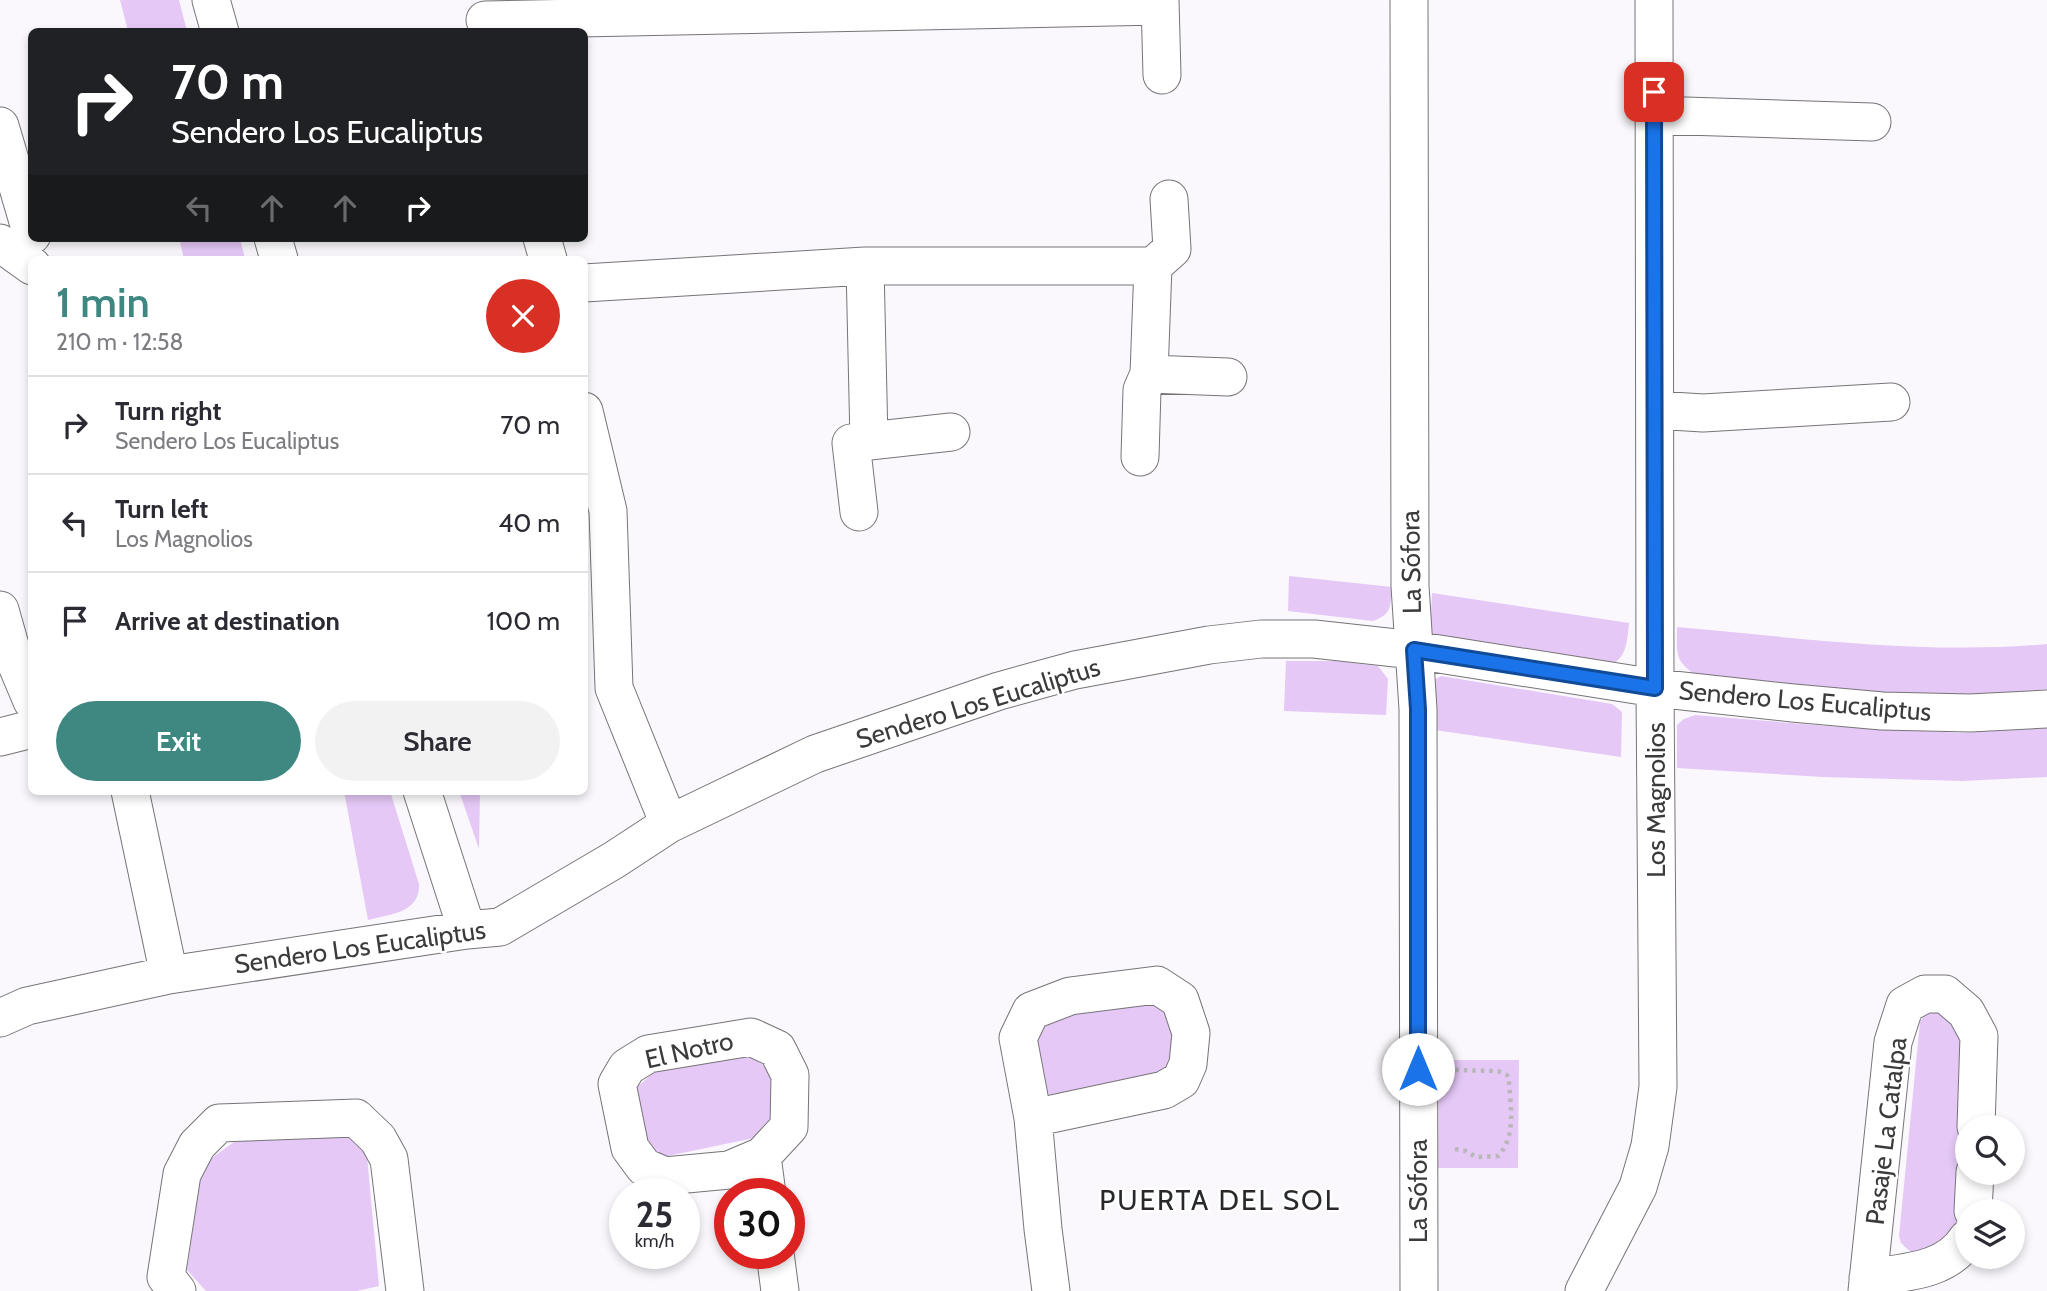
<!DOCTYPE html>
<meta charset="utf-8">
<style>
body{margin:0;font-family:Cabin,sans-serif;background:#f2f2f3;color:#2b2b33;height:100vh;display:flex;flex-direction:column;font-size:26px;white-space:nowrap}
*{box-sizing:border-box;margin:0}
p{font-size:23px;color:#7c7c81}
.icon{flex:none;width:38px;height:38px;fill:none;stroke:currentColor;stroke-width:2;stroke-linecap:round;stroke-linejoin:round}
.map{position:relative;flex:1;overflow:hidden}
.panel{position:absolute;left:28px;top:256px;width:560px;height:539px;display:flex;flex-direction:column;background:#fff;border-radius:10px;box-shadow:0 4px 10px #0003}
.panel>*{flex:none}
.hud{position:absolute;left:28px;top:28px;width:560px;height:214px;border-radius:10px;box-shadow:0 4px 10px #0003;background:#202124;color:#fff;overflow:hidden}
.tools{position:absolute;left:1955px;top:1115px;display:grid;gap:14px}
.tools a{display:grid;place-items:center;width:70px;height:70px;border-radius:50%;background:#fff;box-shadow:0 4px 10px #0003;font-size:35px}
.speed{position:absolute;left:609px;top:1178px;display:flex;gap:14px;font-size:35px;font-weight:700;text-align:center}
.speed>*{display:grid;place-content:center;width:91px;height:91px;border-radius:50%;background:#fff;box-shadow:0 4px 10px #0003;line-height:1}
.speed small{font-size:18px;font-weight:400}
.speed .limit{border:10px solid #d22;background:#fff;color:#111}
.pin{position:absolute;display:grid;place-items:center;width:60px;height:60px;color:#fff;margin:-30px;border-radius:14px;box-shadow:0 4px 10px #0006}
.me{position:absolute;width:77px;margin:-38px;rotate:0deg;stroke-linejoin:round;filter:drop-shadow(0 0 5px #0008)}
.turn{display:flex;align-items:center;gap:24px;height:147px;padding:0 28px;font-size:32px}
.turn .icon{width:91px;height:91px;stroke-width:2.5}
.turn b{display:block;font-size:49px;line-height:60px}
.lanes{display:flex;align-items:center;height:66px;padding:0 28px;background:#0003;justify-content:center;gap:35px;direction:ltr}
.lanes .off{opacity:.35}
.round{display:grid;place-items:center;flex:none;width:74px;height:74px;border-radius:37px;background:#f2f2f3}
.headline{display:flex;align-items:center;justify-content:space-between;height:119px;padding:0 28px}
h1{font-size:42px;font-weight:600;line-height:52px;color:#3f8781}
.button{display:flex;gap:14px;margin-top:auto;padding:14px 28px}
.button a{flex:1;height:80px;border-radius:42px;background:#3f8781;color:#fff;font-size:28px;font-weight:600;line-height:80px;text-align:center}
.button a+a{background:#f2f2f3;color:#2b2b33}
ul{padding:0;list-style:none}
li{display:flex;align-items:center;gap:21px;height:98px;padding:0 28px;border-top:2px solid #e1e1e2}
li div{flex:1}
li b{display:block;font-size:26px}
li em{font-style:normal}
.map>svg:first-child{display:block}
</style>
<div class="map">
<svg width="2047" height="1291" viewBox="0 0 2047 1291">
<rect width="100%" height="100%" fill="#faf8fc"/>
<path fill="#e5c8f6" d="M120,0H179L187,31H128Z
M179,238H240L245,259H184Z
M1289,576L1392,587C1390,605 1393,614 1373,621L1288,611Z
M1432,593L1629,623C1627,642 1627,658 1609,666L1439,640L1430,632Z
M1677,627C1800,638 1924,655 2047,644V689C1931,703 1815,688 1699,677C1674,661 1677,655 1677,627Z
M1286,661H1336L1378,666L1388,679L1386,715L1284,711Z
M1441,676L1612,704L1622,712L1621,757L1428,729L1432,681Z
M1695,715L1827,726L1962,733L2047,728V777L1962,781L1823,777L1677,768V725L1684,719Z
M344,791H390L419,884C420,913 390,914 368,920Z
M459,791H480L479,849Z
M1154,1001L1174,1017L1178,1060L1163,1081L1056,1101L1040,1085L1036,1035L1049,1016Z
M1932,1010L1965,1022L1967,1127L1965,1221L1961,1233L1916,1257L1901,1243L1899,1236L1920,1022L1924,1015Z
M750,1052L770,1072L775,1112L759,1137L663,1157L640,1140L635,1089L654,1072Z
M1439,1060H1519L1518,1168H1438Z
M346,1127L366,1145L379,1286L357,1291H206L187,1270L202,1165L234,1142Z"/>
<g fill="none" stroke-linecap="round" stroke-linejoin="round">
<defs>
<path id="street" d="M211,0L220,32
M1160,0L1162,75
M1409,0L1410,586L1418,709L1419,1291
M485,20L1160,6
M1654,115L1872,122
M0,126L32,235
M273,238L279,259
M542,238L548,259
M0,243L32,266
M865,266L869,441
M1153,266L1172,249L1169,199
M584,283L865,266H1153L1149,374
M1655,410L1703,413L1891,402
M584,411L608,511L614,688L669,824
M1140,457L1142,390L1149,374L1228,377
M859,512L851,443L951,432
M0,610L13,656L32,701
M0,737L32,729
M130,791L169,975
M422,791L467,930
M0,1018L27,1006L169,975L467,930L500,927L614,860L669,824L815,754L999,691L1075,670L1209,645L1261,639H1314L1414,650L1655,688L1793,703L1882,711L1970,713L2047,709
M1033,1118L1164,1090L1181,1080L1188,1064L1191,1033L1180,1000L1157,985L1070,996L1031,1011L1018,1038L1033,1118L1043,1229L1051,1291
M762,1156L729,1170L665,1176L644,1167L630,1148L617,1084L627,1067L648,1054L751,1037L777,1049L790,1075L789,1127L762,1156L767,1194
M1973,1211L1975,1172
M775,1253L780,1291
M1868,1278C1904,1272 1946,1272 1967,1239
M177,1291L166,1277L182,1174L197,1145L219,1123L356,1118L378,1139L389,1159L405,1291
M1584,1291L1638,1187L1650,1146L1658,1087L1655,688L1654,0
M1867,1291L1893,1042L1905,1005L1925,994H1945L1966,1012L1979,1036L1976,1127"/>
</defs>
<use href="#street" stroke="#767477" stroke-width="39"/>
<path stroke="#b9b7ba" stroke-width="4.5" stroke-dasharray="3.5 5" stroke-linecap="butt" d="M1455,1149L1466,1151L1476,1157L1498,1156C1517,1136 1510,1105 1509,1080L1507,1075L1498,1071L1455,1070"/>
<use href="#street" stroke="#fff" stroke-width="37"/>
</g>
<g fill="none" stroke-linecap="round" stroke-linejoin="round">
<defs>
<path id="route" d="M1418,1069V709L1414,650L1655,688L1654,92"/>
</defs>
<use href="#route" stroke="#114b97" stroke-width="18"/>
<use href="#route" stroke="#1a73e8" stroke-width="12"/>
</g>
<g text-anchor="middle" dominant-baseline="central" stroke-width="5" stroke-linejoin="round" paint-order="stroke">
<g font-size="26" fill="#3c3b3c" stroke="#fff">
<text transform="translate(1411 562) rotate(-91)">La Sófora</text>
<text transform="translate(1805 701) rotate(5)">Sendero Los Eucaliptus</text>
<text transform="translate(978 703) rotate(-17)">Sendero Los Eucaliptus</text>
<text transform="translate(1656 800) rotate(-90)">Los Magnolios</text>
<text transform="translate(360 947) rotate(-8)">Sendero Los Eucaliptus</text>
<text transform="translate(689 1050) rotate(-13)">El Notro</text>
<text transform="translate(1886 1131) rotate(-83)">Pasaje La Catalpa</text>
<text transform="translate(1418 1191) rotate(-90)">La Sófora</text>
</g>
<g font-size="28" letter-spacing="2" fill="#2a282b" stroke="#fff">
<text x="1220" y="1200">PUERTA DEL SOL</text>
</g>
</g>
</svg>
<div class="tools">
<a><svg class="icon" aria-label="search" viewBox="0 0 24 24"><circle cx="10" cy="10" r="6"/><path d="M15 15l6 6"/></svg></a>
<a><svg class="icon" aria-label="layers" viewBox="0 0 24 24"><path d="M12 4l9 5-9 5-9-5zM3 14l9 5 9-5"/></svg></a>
</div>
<div class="speed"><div>25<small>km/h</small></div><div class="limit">30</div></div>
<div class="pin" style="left:1654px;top:92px;background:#d93025"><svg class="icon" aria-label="arrive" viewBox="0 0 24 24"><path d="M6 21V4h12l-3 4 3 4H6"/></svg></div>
<svg class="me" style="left:1418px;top:1069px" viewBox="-20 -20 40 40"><circle r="19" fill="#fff"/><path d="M0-13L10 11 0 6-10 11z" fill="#1a73e8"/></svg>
<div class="hud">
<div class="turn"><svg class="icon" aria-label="right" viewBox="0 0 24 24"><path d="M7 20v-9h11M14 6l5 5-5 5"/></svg><div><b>70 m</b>Sendero Los Eucaliptus</div></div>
<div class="lanes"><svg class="icon off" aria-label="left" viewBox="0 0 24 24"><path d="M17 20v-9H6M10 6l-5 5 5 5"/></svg><svg class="icon off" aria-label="ahead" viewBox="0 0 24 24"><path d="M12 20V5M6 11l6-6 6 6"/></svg><svg class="icon off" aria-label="ahead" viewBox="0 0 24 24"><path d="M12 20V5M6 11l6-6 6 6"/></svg><svg class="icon" aria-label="right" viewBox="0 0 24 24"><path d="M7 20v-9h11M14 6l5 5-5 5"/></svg></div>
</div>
<section class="panel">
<div class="headline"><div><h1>1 min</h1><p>210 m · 12:58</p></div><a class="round" style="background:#d93025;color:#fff"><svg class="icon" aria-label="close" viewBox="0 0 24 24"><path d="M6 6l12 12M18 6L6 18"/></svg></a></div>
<ul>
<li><svg class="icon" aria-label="right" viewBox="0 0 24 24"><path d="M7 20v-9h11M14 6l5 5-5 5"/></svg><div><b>Turn right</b><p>Sendero Los Eucaliptus</p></div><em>70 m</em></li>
<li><svg class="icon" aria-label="left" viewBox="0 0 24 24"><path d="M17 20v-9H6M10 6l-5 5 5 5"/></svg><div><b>Turn left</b><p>Los Magnolios</p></div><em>40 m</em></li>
<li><svg class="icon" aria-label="arrive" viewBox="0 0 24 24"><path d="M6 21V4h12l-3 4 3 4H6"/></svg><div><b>Arrive at destination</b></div><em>100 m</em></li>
</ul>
<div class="button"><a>Exit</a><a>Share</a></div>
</section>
</div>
